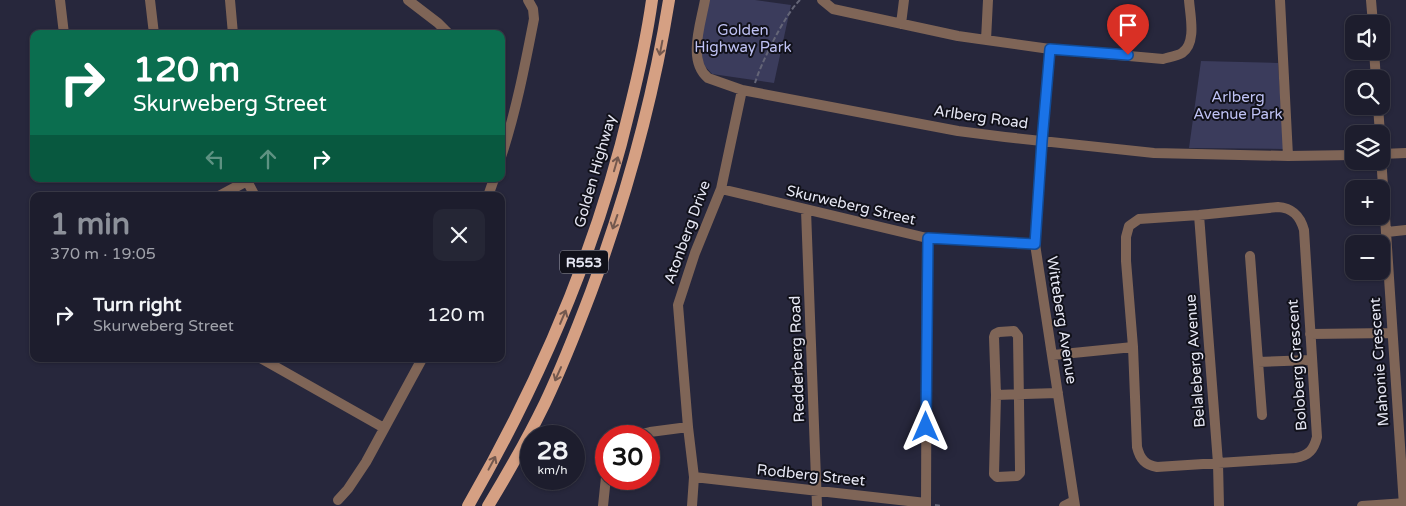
<!DOCTYPE html>
<meta charset="utf-8">
<style>
body{margin:0;font-family:"Varela Round",sans-serif;background:#252635;color:#f1f3f6;height:100vh;display:flex;flex-direction:column;font-size:19px;white-space:nowrap}
*{box-sizing:border-box;margin:0}
p{font-size:16px;color:#a0a2aa}
.icon{flex:none;width:28px;height:28px;fill:none;stroke:currentColor;stroke-width:2;stroke-linecap:round;stroke-linejoin:round}
.map{position:relative;flex:1;overflow:hidden}
.side{position:absolute;left:30px;top:192px;width:475px;height:170px;display:flex;flex-direction:column;background:#1d1d2d;border-radius:10px;box-shadow:0 1px 4px #0004,0 0 0 1px #3b3b49}
.side>*{flex:none}
.banner{position:absolute;left:30px;top:30px;width:475px;height:152px;border-radius:10px;box-shadow:0 1px 4px #0004,0 0 0 1px #3b3b49;background:#0b6e4f;color:#fff;overflow:hidden}
.fabs{position:absolute;left:1345px;top:15px;display:grid;gap:10px}
.fabs a{display:grid;place-items:center;width:45px;height:45px;border-radius:10px;background:#1d1d2d;box-shadow:0 1px 4px #0004,0 0 0 1px #3b3b49;font-size:25px}
.speed{position:absolute;left:520px;top:425px;display:flex;gap:10px;font-size:25px;font-weight:700;text-align:center}
.speed>*{display:grid;place-content:center;width:65px;height:65px;border-radius:50%;background:#1d1d2d;box-shadow:0 1px 4px #0004,0 0 0 1px #3b3b49;line-height:1}
.speed small{font-size:12px;font-weight:400}
.speed .limit{border:8px solid #d22;background:#fff;color:#111}
.pin{position:absolute;display:grid;place-items:center;width:42px;height:42px;color:#fff;margin:-51px -21px;border-radius:50% 50% 50% 0;rotate:-45deg;box-shadow:0 0 5px #0007}
.pin .icon{rotate:45deg}
.me{position:absolute;width:55px;margin:-28px;rotate:0deg;stroke-linejoin:round;filter:drop-shadow(0 0 4px #0008)}
.turn{display:flex;align-items:center;gap:18px;height:105px;padding:0 20px;font-size:22px}
.turn .icon{width:65px;height:65px;stroke-width:2.5}
.turn b{display:block;font-size:35px;line-height:42px}
.lanes{display:flex;align-items:center;height:48px;padding:0 20px;background:#0003;justify-content:center;gap:25px;direction:ltr}
.lanes .off{opacity:.35}
.round{display:grid;place-items:center;flex:none;width:52px;height:52px;border-radius:10px;background:#252635}
.summary{display:flex;align-items:center;justify-content:space-between;height:85px;padding:0 20px}
h1{font-size:30px;font-weight:700;line-height:38px;color:#8c9099}
ul{padding:0;list-style:none}
li{display:flex;align-items:center;gap:15px;height:75px;padding:0 20px}
li div{flex:1}
li b{display:block;font-size:19px}
li em{font-style:normal}
.map>svg:first-child{display:block}
</style>
<div class="map">
<svg width="1406" height="506" viewBox="0 0 1406 506">
<rect width="100%" height="100%" fill="#27273c"/>
<path fill="#3b3c5c" d="M707,0H755L791,5L774,83L712,74L703,64L700,48Z
M1201,61L1278,63L1284,149L1189,148Z"/>
<g fill="none" stroke-linecap="round" stroke-linejoin="round">
<path stroke="#646577" stroke-width="2" stroke-dasharray="5 2.5" stroke-linecap="butt" d="M755,83C761,63 785,14 800,0
M935,505L942,506"/>
<path stroke="#7f6557" stroke-width="10" d="M60,0L64,34
M150,0L154,34
M230,0L233,34
M408,0L438,23L449,34
M705,0C701,23 687,61 708,78L742,90L958,131L1005,137L1154,153L1288,156L1354,155
M822,0L833,9L958,36L1050,49L1163,59C1170,57 1177,56 1182,53C1197,43 1190,15 1189,0
M1280,0L1288,156
M1371,0L1373,24
M901,24L904,0
M986,40L988,0
M1050,49L1042,141L1035,244L1075,506
M1374,51L1376,79
M1378,106L1380,134
M1381,154L1406,153
M1381,156L1404,506
M501,157C516,112 525,65 534,19L533,9L528,0
M246,179L255,196
M721,189L927,238L1035,244
M219,196L247,181
M488,196L494,179
M1278,207C1293,208 1300,216 1304,230L1317,437C1314,449 1309,456 1295,458L1157,467C1145,465 1140,459 1137,447L1133,347L1126,261V237L1129,226L1139,219L1199,215Z
M806,210L817,506
M1199,215L1218,463L1219,506
M1387,232L1406,230
M1250,256L1262,415
M1014,331L1018,336L1020,469V473L1017,476L997,477L994,474L996,395L994,337L995,334L999,332Z
M1310,334L1392,333
M1053,355L1133,347
M262,359L384,428
M1258,362L1311,360
M996,395L1058,393
M634,436L650,432L688,427
M694,477L926,503
M338,500L348,489L366,462L422,359
M603,506L606,477
M692,506L694,477L688,427L678,305L695,253L721,189L742,90
M926,506L927,238
M1064,506L1074,501
M1362,506L1406,503"/>
<path stroke="#d5a083" stroke-width="12" d="M468,506C540,381 597,249 630,108C639,72 647,36 652,0
M488,506C508,473 528,438 545,403C562,367 577,329 591,292C626,197 653,100 669,0"/>
</g>
<defs><path id="oneway-shaft" d="M-6 0H5M1.5-3L5.5 0L1.5 3" fill="none" stroke-width="1.6" stroke-linecap="round" stroke-linejoin="round" transform="scale(1.25)"/></defs>
<g stroke="#73584e">
<use href="#oneway-shaft" transform="translate(661 48) rotate(101)"/>
<use href="#oneway-shaft" transform="translate(616 164) rotate(-74)"/>
<use href="#oneway-shaft" transform="translate(615 222) rotate(109)"/>
<use href="#oneway-shaft" transform="translate(563 317) rotate(-67)"/>
<use href="#oneway-shaft" transform="translate(558 374) rotate(114)"/>
<use href="#oneway-shaft" transform="translate(492 463) rotate(-62)"/>
</g>
<g fill="none" stroke-linecap="round" stroke-linejoin="round">
<defs>
<path id="route" d="M926,427L928,238L1035,244L1042,141L1050,49L1128,55"/>
</defs>
<use href="#route" stroke="#114b97" stroke-width="12"/>
<use href="#route" stroke="#1a73e8" stroke-width="9"/>
</g>
<g text-anchor="middle" dominant-baseline="central" stroke-width="4" stroke-linejoin="round" paint-order="stroke">
<rect fill="#11111a" stroke="#a6a7b3" stroke-width="1" x="560" y="250.5" width="48" height="23" rx="4"/>
<g font-size="14" font-weight="bold" fill="#e6e7f4">
<text x="584" y="262">R553</text>
</g>
<g font-size="15" fill="#bfc2f4" stroke="#11111a">
<text x="743" y="30">Golden<tspan x="743" dy="17">Highway Park</tspan></text>
<text x="1238" y="97">Arlberg<tspan x="1238" dy="17">Avenue Park</tspan></text>
</g>
<g font-size="15" fill="#e6e7f4" stroke="#11111a">
<text transform="translate(981 117) rotate(8)">Arlberg Road</text>
<text transform="translate(595 171) rotate(-74)">Golden Highway</text>
<text transform="translate(851 205) rotate(13)">Skurweberg Street</text>
<text transform="translate(687 232) rotate(-70)">Atonberg Drive</text>
<text transform="translate(1062 320) rotate(81)">Witteberg Avenue</text>
<text transform="translate(797 359) rotate(-92)">Redderberg Road</text>
<text transform="translate(1195 361) rotate(-94)">Belaleberg Avenue</text>
<text transform="translate(1379 362) rotate(-94)">Mahonie Crescent</text>
<text transform="translate(1297 365) rotate(-94)">Boloberg Crescent</text>
<text transform="translate(811 475) rotate(6)">Rodberg Street</text>
</g>
</g>
</svg>
<div class="fabs">
<a><svg class="icon" aria-label="sound" viewBox="0 0 24 24"><path d="M4 9h4l5-4v14l-5-4H4zM17 9q2 3 0 6"/></svg></a>
<a><svg class="icon" aria-label="search" viewBox="0 0 24 24"><circle cx="10" cy="10" r="6"/><path d="M15 15l6 6"/></svg></a>
<a><svg class="icon" aria-label="layers" viewBox="0 0 24 24"><path d="M12 4l9 5-9 5-9-5zM3 14l9 5 9-5"/></svg></a>
<a>+</a>
<a>−</a>
</div>
<div class="speed"><div>28<small>km/h</small></div><div class="limit">30</div></div>
<div class="pin" style="left:1128px;top:55px;background:#d93025"><svg class="icon" aria-label="arrive" viewBox="0 0 24 24"><path d="M6 21V4h12l-3 4 3 4H6"/></svg></div>
<svg class="me" style="left:926px;top:427px" viewBox="-20 -20 40 40"><path d="M0-17L14 15 0 8-14 15z" fill="#1a73e8" stroke="#fff" stroke-width="4"/></svg>
<div class="banner">
<div class="turn"><svg class="icon" aria-label="right" viewBox="0 0 24 24"><path d="M7 20v-9h11M14 6l5 5-5 5"/></svg><div><b>120 m</b>Skurweberg Street</div></div>
<div class="lanes"><svg class="icon off" aria-label="left" viewBox="0 0 24 24"><path d="M17 20v-9H6M10 6l-5 5 5 5"/></svg><svg class="icon off" aria-label="ahead" viewBox="0 0 24 24"><path d="M12 20V5M6 11l6-6 6 6"/></svg><svg class="icon" aria-label="right" viewBox="0 0 24 24"><path d="M7 20v-9h11M14 6l5 5-5 5"/></svg></div>
</div>
<section class="side">
<div class="summary"><div><h1>1 min</h1><p>370 m · 19:05</p></div><a class="round"><svg class="icon" aria-label="close" viewBox="0 0 24 24"><path d="M6 6l12 12M18 6L6 18"/></svg></a></div>
<ul>
<li><svg class="icon" aria-label="right" viewBox="0 0 24 24"><path d="M7 20v-9h11M14 6l5 5-5 5"/></svg><div><b>Turn right</b><p>Skurweberg Street</p></div><em>120 m</em></li>
</ul>
</section>
</div>
